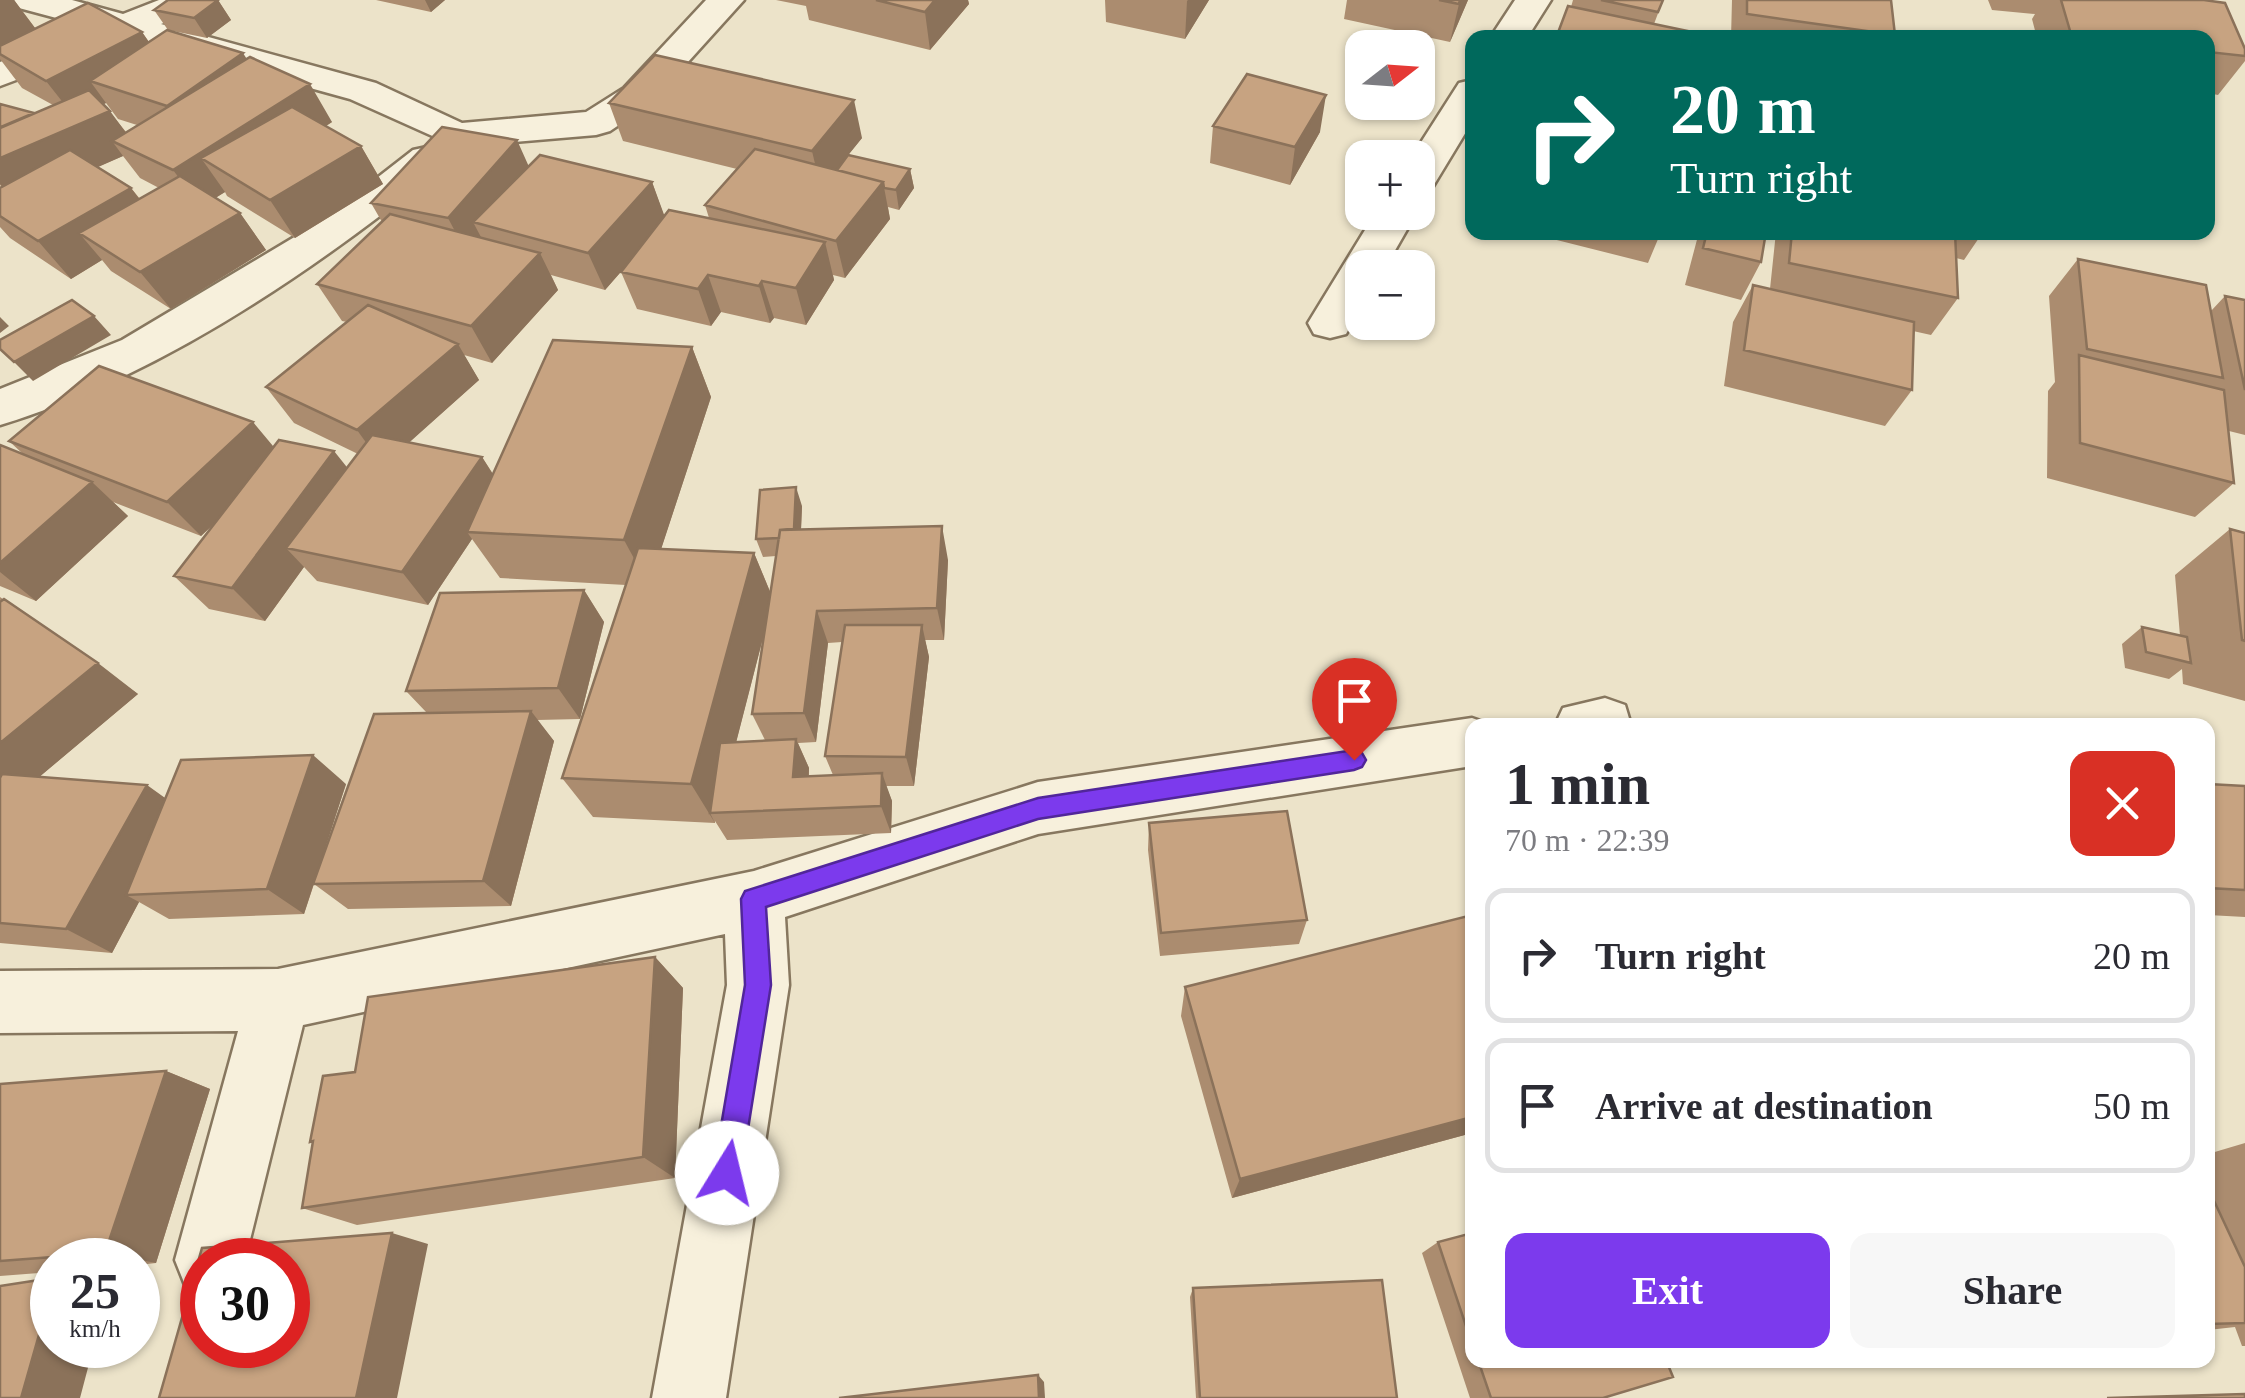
<!DOCTYPE html>
<meta charset="utf-8">
<style>
body{margin:0;font-family:Georgia,serif;background:#f7f7f7;color:#2b2b33;height:100vh;display:flex;flex-direction:column;font-size:38px;white-space:nowrap}
*{box-sizing:border-box;margin:0}
p{font-size:32px;color:#7c7c81}
.icon{flex:none;width:55px;height:55px;fill:none;stroke:currentColor;stroke-width:2;stroke-linecap:round;stroke-linejoin:round}
.map{position:relative;flex:1;overflow:hidden}
.sheet{position:absolute;left:1465px;top:718px;width:750px;height:650px;display:flex;flex-direction:column;background:#fff;border-radius:20px;box-shadow:0 2px 8px #0004}
.sheet>*{flex:none}
.hud{position:absolute;left:1465px;top:30px;width:750px;height:210px;border-radius:20px;box-shadow:0 2px 8px #0004;background:#00695c;color:#fff;overflow:hidden}
.needle{width:65px;rotate:73deg}
.tools{position:absolute;left:1345px;top:30px;display:grid;gap:20px}
.tools a{display:grid;place-items:center;width:90px;height:90px;border-radius:20px;background:#fff;box-shadow:0 2px 8px #0004;font-size:50px}
.speed{position:absolute;left:30px;top:1238px;display:flex;gap:20px;font-size:50px;font-weight:700;text-align:center}
.speed>*{display:grid;place-content:center;width:130px;height:130px;border-radius:50%;background:#fff;box-shadow:0 2px 8px #0004;line-height:1}
.speed small{font-size:25px;font-weight:400}
.speed .limit{border:15px solid #d22;background:#fff;color:#111}
.pin{position:absolute;display:grid;place-items:center;width:85px;height:85px;color:#fff;margin:-102px -42px;border-radius:50% 50% 50% 0;rotate:-45deg;box-shadow:0 0 10px #0007}
.pin .icon{rotate:45deg}
.me{position:absolute;width:110px;margin:-55px;rotate:9deg;stroke-linejoin:round;filter:drop-shadow(0 0 8px #0008)}
.turn{display:flex;align-items:center;gap:35px;height:210px;padding:0 40px;font-size:45px}
.turn .icon{width:130px;height:130px;stroke-width:2.5}
.turn b{display:block;font-size:70px;line-height:85px}
.round{display:grid;place-items:center;flex:none;width:105px;height:105px;border-radius:20px;background:#f7f7f7}
.head{display:flex;align-items:center;justify-content:space-between;height:170px;padding:0 40px}
h1{font-size:60px;font-weight:700;line-height:75px}
.cta{display:flex;gap:20px;margin-top:auto;padding:20px 40px}
.cta a{flex:1;height:115px;border-radius:20px;background:#7c3aed;color:#fff;font-size:40px;font-weight:700;line-height:115px;text-align:center}
.cta a+a{background:#f7f7f7;color:#2b2b33}
ul{padding:0;list-style:none}
li{display:flex;align-items:center;gap:30px;height:135px;margin:0 20px 15px;padding:0 20px;border:5px solid #e1e1e2;border-radius:20px}
li div{flex:1}
li b{display:block;font-size:38px}
li em{font-style:normal}
.map>svg:first-child{display:block}
</style>
<div class="map">
<svg width="2245" height="1398" viewBox="0 0 2245 1398">
<rect width="100%" height="100%" fill="#ece3c9"/>
<g fill="none" stroke-linecap="round" stroke-linejoin="round">
<defs>
<path id="minor" d="M14,0H72L123,14L159,0H209L204,8L161,24L376,83L462,123L586,112L624,88L706,0H744L650,104L610,131L596,135L457,147L350,99L128,38L0,86V62L90,27L19,8Z
M1515,0H1551L1527,38H1490Z
M1472,80V122L1432,188L1418,191V158H1411L1459,83Z
M427,147L441,150L447,159L441,168C315,270 157,378 0,425V389L122,340L323,220L413,150Z
M1376,212H1417L1385,268H1362V305L1346,334L1330,338L1314,334L1308,323Z
M1605,698L1625,705L1631,725H1555L1563,708Z
M1472,718L1492,725H1472V766L1038,834L785,917L789,985L726,1398H652L727,985L725,934L303,1025L245,1260H202V1292L185,1285L175,1260L238,1031L0,1033V971L278,969L754,871L1038,782Z"/>
</defs>
<use href="#minor" stroke="#87775f" stroke-width="5"/>
<use href="#minor" fill="#f7f0dc" fill-rule="evenodd"/>
</g>
<path fill="#ab8c6f" fill-rule="evenodd" d="M0,0H14L35,28L142,32L149,42L247,59L332,122L326,126L361,146L383,184L295,238L227,196L225,192L215,198L240,213L266,250L171,309L111,271L102,260L71,279L10,238L0,227V188L2,187L0,185V104L34,113L53,105L22,88L0,59ZM106,103L118,119L137,125L126,132L103,104ZM123,156L140,178L159,188L140,199L131,188L97,167Z
M218,0L231,20L207,38L168,30L154,10Z
M376,0H445L431,12Z
M776,0H968L969,4L930,50L809,20L806,6Z
M1105,0H1209L1185,39L1106,22Z
M1347,0H1468L1450,42L1344,19Z
M1573,0H1663L1654,24L1571,7Z
M1732,0H1891L1895,35L1894,38H1731Z
M1988,0H2204L2245,49V61L2218,95L2208,93V38H2037L2032,19L2035,14L1992,10Z
M609,103L862,138L848,155L910,169L914,188L899,210L888,207L890,219L845,278L833,275L834,280L806,325L774,318L770,323L721,312L711,326L637,309L621,272L627,265L605,290L551,275L558,290L492,363L464,355L479,380L409,442L482,457L493,474L692,347L711,397L661,549L754,553L771,594L776,556L763,557L756,539L802,506L801,529L948,560L944,640H925L929,657L914,786H886L892,801L891,833L727,840L715,821V823L593,817L562,778L626,585L500,578L472,539L428,605L317,581L304,567L265,621L209,609L174,576L216,522L201,536L113,502L128,516L36,601L0,586V445L23,454L9,441L274,447L347,468L358,454L294,423L266,387L347,322L342,321L317,284L382,222L371,203L529,166L652,182L664,216L709,218L705,205L737,169L623,141ZM766,626L752,714L765,740L736,742ZM842,642L825,756L833,775L809,776V768L798,743L816,742L828,643Z
M1213,126L1320,132L1290,185L1210,163Z
M1525,232H1661L1648,263Z
M1699,232H1766L1761,262L1741,300L1685,285Z
M1776,232H1983L1964,260L1956,258L1958,298L1931,335L1913,331L1912,390L1885,426L1724,386L1733,322L1753,285L1770,289Z
M2078,259L2211,311L2225,296L2245,300V435L2229,431L2234,483L2195,517L2047,478L2048,391L2055,382L2049,296Z
M2230,529L2245,533V701L2183,684L2182,669L2169,679L2125,668L2122,644L2142,627L2180,636L2175,575Z
M584,590L604,622L580,719L537,720L554,741L511,906L348,909L314,884L304,914L169,919L139,902L112,953L0,943V597L138,694L39,777L166,798L346,784L318,869L427,713L406,691Z
M2208,784L2245,786V917L2208,915Z
M1149,823L1307,920L1299,944L1160,956L1148,850Z
M1472,915V1133L1232,1198L1181,1016L1185,987Z
M655,957L683,988L675,1178L357,1225L302,1208L355,1072Z
M166,1071L210,1089L156,1263L138,1265V1260H52V1272L0,1276V1084Z
M2245,1143V1346H2242L2235,1327L2208,1330V1154Z
M1472,1233V1360H1666L1603,1398H1470L1422,1253L1438,1242Z
M1193,1288L1397,1398H1196L1190,1297Z"/>
<path fill="#8b725a" d="M0,0H14L35,28L0,47Z
M218,0L231,20L207,38L194,18Z
M425,0H445L431,12Z
M935,0H968L969,4L930,50L925,12Z
M1188,0H1209L1185,39L1187,1Z
M1460,0H1468L1450,42L1459,4Z
M142,32L168,70L90,81L106,103L76,119L46,81Z
M243,53L267,91L193,144L167,106Z
M310,84L332,122L240,182L201,158L225,192L201,207L173,170Z
M1326,95L1320,132L1290,185L1295,147Z
M854,100L862,138L821,189L812,151Z
M110,111L138,149L112,141L123,156L17,203L0,184V158Z
M517,140L534,178L473,222L482,239L468,256L448,218Z
M361,146L383,184L295,238L270,200Z
M910,169L914,188L899,210L896,190Z
M652,182L666,220L605,290L588,253Z
M883,182L890,219L845,278L836,241Z
M131,188L160,226L79,233L102,260L71,279L38,241Z
M240,213L266,250L171,309L140,272Z
M825,242L834,280L806,325L796,288Z
M540,253L558,290L492,363L471,326Z
M708,275L721,312L711,326L698,289Z
M762,281L774,318L770,323L759,286Z
M94,316L111,335L33,381L14,362Z
M0,317L9,326L0,333Z
M458,344L479,380L383,466L357,430Z
M692,347L711,397L649,586L624,540Z
M253,422L283,458L201,536L167,502Z
M334,451L362,486L286,548L304,567L265,621L232,588Z
M482,457L504,492L467,532L472,539L428,605L402,572Z
M92,482L128,516L36,601L0,572V563Z
M796,487L802,506L800,554L794,536Z
M942,526L948,560L944,640L937,608Z
M754,553L773,599L718,813H710L715,823L691,784Z
M584,590L604,622L580,719L558,688Z
M817,611L828,643L816,742L804,713Z
M922,625L929,657L914,786L906,757Z
M98,663L138,694L0,810V743Z
M531,711L554,741L511,906L483,881Z
M796,739L809,768L807,805L793,777Z
M313,755L346,784L304,914L267,889Z
M882,773L892,801L891,833L881,806Z
M147,785L186,813L126,895L139,902L112,953L66,929Z
M655,957L683,988L675,1178L643,1157Z
M166,1071L210,1089L156,1263L105,1253Z
M1472,1117V1133L1232,1198L1240,1179Z
M392,1233L428,1244L397,1398H356Z
M52,1289V1345H94L80,1398H21Z
M1038,1375L1044,1382L1045,1398H1039Z"/>
<path fill="#c7a381" stroke="#8b725a" stroke-width="2.5" fill-rule="evenodd" d="M168,0H218L194,18L154,10Z
M876,0H935L925,12Z
M1439,0H1460L1459,4Z
M1601,0H1663L1658,12Z
M1747,0H1891L1895,35L1747,14Z
M2061,0H2204L2225,3L2245,49V56L2208,52V38H2098L2071,34Z
M88,3L142,32L46,81L0,54V46Z
M1568,6L1721,38H1556Z
M167,30L243,53L167,106L90,81Z
M655,55L854,100L812,151L609,103Z
M250,57L310,84L173,170L112,141Z
M1247,74L1326,95L1295,147L1213,126Z
M89,90L110,111L0,158V128Z
M0,104L34,113L1,127H0Z
M292,107L361,146L270,200L201,158Z
M442,127L517,140L448,218L371,203Z
M755,149L883,182L836,241L705,205Z
M70,150L131,188L38,241L0,216V188Z
M540,155L652,182L588,253L473,222Z
M848,155L910,169L896,190L884,188L883,182L837,170Z
M180,176L240,213L140,272L79,233Z
M669,210L825,242L796,288L762,281L759,286L708,275L698,289L621,272Z
M390,214L540,253L471,326L317,284Z
M1707,232H1766L1761,262L1703,248Z
M1792,232H1955L1958,298L1789,263Z
M2078,259L2206,285L2223,378L2087,349Z
M1753,285L1914,322L1912,390L1744,350Z
M2225,296L2245,300V390Z
M72,300L94,316L14,362L0,349V340Z
M368,305L458,344L357,430L266,387Z
M553,340L692,347L624,540L467,532Z
M2079,355L2224,390L2234,483L2080,443Z
M99,366L253,422L167,502L9,441Z
M372,435L482,457L402,572L286,548Z
M279,440L334,451L232,588L174,576Z
M0,445L92,482L0,563Z
M796,487L794,529L780,530L779,538L756,539L760,490Z
M942,526L937,608L817,611L804,713L752,714L780,530Z
M2230,529L2245,533V641L2242,640Z
M638,548L754,553L691,784L562,778Z
M584,590L558,688L406,691L440,593Z
M4,599L98,663L0,743V602Z
M845,625H922L906,757L825,756Z
M2142,627L2187,637L2191,663L2146,652Z
M531,711L483,881L313,884L374,714Z
M796,739L793,777L882,773L881,806L710,813L720,743Z
M313,755L267,889L126,895L181,760Z
M2,774L147,785L66,929L0,923V778Z
M2208,784L2245,786V890L2208,888Z
M1287,811L1307,920L1161,933L1149,823Z
M1472,915V1117L1240,1179L1185,987Z
M655,957L643,1157L302,1208L313,1141L310,1142L323,1076L355,1072L368,997Z
M166,1071L105,1253L0,1261V1084Z
M2208,1188L2245,1267V1323L2208,1324Z
M392,1233L356,1398H159L202,1248ZM202,1260H288V1345H202Z
M1472,1233V1344L1438,1242Z
M52,1278V1289L21,1398H0V1286Z
M1382,1280L1397,1398H1200L1193,1288Z
M1478,1360H1666L1673,1377L1603,1398H1491Z
M1038,1375L1039,1398H839Z
M2245,1394V1398H2107Z"/>
<path fill="#7c3aed" stroke="#51269a" stroke-width="2.5" d="M1354,750L1362,753L1366,760L1362,767L1354,770L1038,819L766,907L771,985L741,1173L737,1183L727,1187L717,1183L713,1173L745,985L741,899L745,891L1038,798Z"/>
</svg>
<div class="tools">
<a><svg class="needle" viewBox="-14 -14 28 28"><path d="M0-13l5 13h-10z" fill="#e53935"/><path d="M0 13l5-13h-10z" fill="#7c7c81"/></svg></a>
<a>+</a>
<a>−</a>
</div>
<div class="speed"><div>25<small>km/h</small></div><div class="limit">30</div></div>
<div class="pin" style="left:1354px;top:760px;background:#d93025"><svg class="icon" aria-label="arrive" viewBox="0 0 24 24"><path d="M6 21V4h12l-3 4 3 4H6"/></svg></div>
<svg class="me" style="left:727px;top:1173px" viewBox="-20 -20 40 40"><circle r="19" fill="#fff"/><path d="M0-13L10 11 0 6-10 11z" fill="#7c3aed"/></svg>
<div class="hud">
<div class="turn"><svg class="icon" aria-label="right" viewBox="0 0 24 24"><path d="M7 20v-9h11M14 6l5 5-5 5"/></svg><div><b>20 m</b>Turn right</div></div>
</div>
<section class="sheet">
<div class="head"><div><h1>1 min</h1><p>70 m · 22:39</p></div><a class="round" style="background:#d93025;color:#fff"><svg class="icon" aria-label="close" viewBox="0 0 24 24"><path d="M6 6l12 12M18 6L6 18"/></svg></a></div>
<ul>
<li><svg class="icon" aria-label="right" viewBox="0 0 24 24"><path d="M7 20v-9h11M14 6l5 5-5 5"/></svg><div><b>Turn right</b></div><em>20 m</em></li>
<li><svg class="icon" aria-label="arrive" viewBox="0 0 24 24"><path d="M6 21V4h12l-3 4 3 4H6"/></svg><div><b>Arrive at destination</b></div><em>50 m</em></li>
</ul>
<div class="cta"><a>Exit</a><a>Share</a></div>
</section>
</div>
